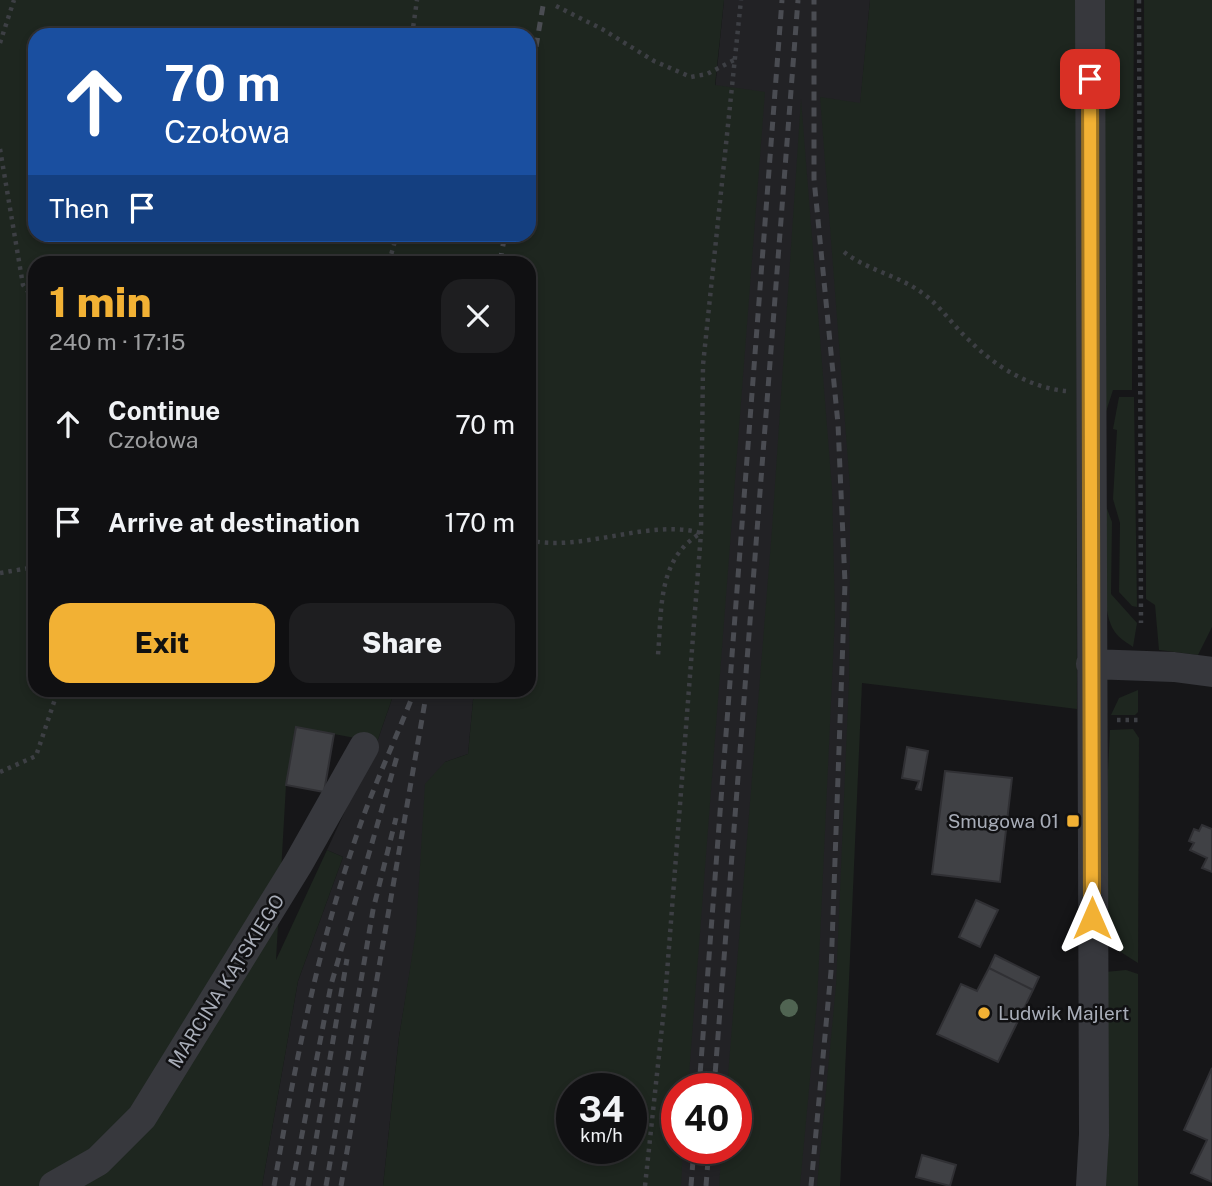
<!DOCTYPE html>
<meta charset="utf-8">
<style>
body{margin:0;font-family:"Public Sans",sans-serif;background:#1e1e20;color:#f1f3f6;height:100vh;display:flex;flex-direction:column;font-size:26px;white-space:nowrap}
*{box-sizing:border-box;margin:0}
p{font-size:23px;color:#9c9d9f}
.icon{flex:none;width:38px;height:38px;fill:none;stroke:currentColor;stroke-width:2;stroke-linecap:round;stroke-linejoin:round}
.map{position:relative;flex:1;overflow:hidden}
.side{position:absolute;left:28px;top:256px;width:508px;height:441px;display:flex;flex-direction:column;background:#101012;border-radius:21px;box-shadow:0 4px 10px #0003,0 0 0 2px #303032}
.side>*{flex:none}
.banner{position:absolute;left:28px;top:28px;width:508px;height:214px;border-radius:21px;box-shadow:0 4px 10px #0003,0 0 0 2px #303032;background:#1a4fa0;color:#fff;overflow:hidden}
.speed{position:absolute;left:556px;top:1073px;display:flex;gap:14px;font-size:35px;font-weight:700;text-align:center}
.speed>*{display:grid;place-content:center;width:91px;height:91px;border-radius:50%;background:#101012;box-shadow:0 4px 10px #0003,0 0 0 2px #303032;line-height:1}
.speed small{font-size:18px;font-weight:400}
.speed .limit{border:10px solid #d22;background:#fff;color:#111}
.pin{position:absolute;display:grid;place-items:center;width:60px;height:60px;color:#fff;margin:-30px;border-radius:14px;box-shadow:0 4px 10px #0006}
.me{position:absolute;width:77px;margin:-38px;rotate:0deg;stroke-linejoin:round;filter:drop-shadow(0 0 5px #0008)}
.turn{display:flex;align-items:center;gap:24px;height:147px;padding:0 21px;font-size:32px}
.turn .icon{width:91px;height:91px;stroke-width:2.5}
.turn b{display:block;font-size:49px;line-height:60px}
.then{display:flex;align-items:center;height:66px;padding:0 21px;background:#0003;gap:14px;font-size:26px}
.round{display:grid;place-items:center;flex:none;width:74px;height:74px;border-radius:21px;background:#1e1e20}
.overview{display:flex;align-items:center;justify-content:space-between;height:119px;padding:0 21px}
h1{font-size:42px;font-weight:800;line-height:52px;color:#f2b134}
.cta{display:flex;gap:14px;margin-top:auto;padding:14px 21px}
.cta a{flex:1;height:80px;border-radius:21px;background:#f2b134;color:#111;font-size:28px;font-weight:800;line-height:80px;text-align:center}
.cta a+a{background:#1e1e20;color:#f1f3f6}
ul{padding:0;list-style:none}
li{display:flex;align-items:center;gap:21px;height:98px;padding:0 21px}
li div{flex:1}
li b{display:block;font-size:26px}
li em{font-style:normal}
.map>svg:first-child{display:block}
</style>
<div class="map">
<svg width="1212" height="1186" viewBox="0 0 1212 1186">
<rect width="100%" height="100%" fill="#161618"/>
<path fill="#222225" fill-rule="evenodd" d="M724,0H870L848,237L866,552L840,1186H606L632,1158L695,289ZM677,1088H737V1148H677Z
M395,690H474L468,754L445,762L399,1037L383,1186H262L298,981L343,857L327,850L377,742Z"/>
<path fill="#1e261f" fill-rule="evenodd" d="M0,0H724L715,85L765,92L688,1088H677V1148H683L681,1186H383L399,1037L416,931L425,784L445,762L468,754L474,690H528V262H35V690H395L377,742L296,727L286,785L276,960L327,850L343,857L298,981L262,1186H0ZM35,35H528V234H35ZM572,1088H632V1148H572Z
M870,0H1076L1077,709L862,683L840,1186H817L836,985L849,681L850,565V487L820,97L860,103Z
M1102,0H1134L1132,390H1113L1103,421Z
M1144,0H1212V627L1198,655L1159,650L1155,605L1146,599Z
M801,99L832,489L835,616L817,1003L800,1186H719L722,1148H737V1088H727L772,529Z
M1119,397H1134L1137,607L1132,606L1119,592L1120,523L1113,499L1117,430L1113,429Z
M1103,498L1112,522L1111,594L1137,623L1133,647C1126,642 1117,637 1113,629C1099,604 1104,529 1103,498Z
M1138,690V712L1135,715H1111L1119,698Z
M1133,729L1139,738L1138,963L1108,944L1107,790L1110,730Z
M1126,970L1138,974V1186H1101L1105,972Z"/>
<path fill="#404145" stroke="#303034" stroke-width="2" d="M296,727L334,734L324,792L286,785Z
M907,747L928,751L921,790L916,789L919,781L902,778Z
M945,771L1012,778L1000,882L932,874Z
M1202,825L1212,829V872L1202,868L1207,858L1190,850L1194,843L1189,841L1194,829L1199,831Z
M976,900L998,910L980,947L959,937Z
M995,955L1039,977L1033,990L989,968Z
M989,968L1033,990L998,1062L937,1034L961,984L977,991Z
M1212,1068V1182L1191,1173L1207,1140L1184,1130Z
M922,1155L956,1165L950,1186L916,1177Z"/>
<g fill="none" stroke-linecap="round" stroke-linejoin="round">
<path stroke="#3d3f44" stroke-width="4.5" stroke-dasharray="3.5 5" stroke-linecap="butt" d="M1139,0L1141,623
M556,6L602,29L654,61L691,77L707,74L734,60
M412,35L417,0
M0,43L14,0
M0,149L23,285L35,301
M844,252C867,270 897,275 921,292C941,306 953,326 971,342C996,367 1031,388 1066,391
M389,262L397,234
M528,540C581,553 650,518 701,533C657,559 662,609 658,655
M0,573L35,567
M1117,720H1142
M0,772L36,756L58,690
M645,1186L665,999L701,533L703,365L741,0"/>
<path stroke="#37383d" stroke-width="30" d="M1090,0L1094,1135L1091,1186
M1091,664L1174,667L1212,672
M54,1186L98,1161L142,1117L298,864L364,747"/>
<path stroke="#4a4c52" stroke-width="5" stroke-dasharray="9 7" stroke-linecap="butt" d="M528,94L544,0
M500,262L505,234
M699,1088L782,0
M714,1088L798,0
M274,1186C294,1070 316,955 354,843C371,791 395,741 415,690
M292,1186L331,985L398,753
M308,1186L347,959
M326,1186L373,910L396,818
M341,1186L427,690
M691,1186L694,1148
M706,1186L709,1148
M811,1186L831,971L845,583L838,424L814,179V0"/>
</g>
<circle fill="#506452" cx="789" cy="1008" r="9"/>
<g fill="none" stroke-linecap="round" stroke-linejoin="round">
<defs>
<path id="route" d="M1090,79L1092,918"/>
</defs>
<use href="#route" stroke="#9d7322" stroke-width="18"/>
<use href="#route" stroke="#f2b134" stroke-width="12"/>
</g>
<g fill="#f2b134" stroke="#111113" stroke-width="2.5">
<rect x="1066" y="814" width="14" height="14" rx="3.5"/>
<circle cx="984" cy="1013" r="7"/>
</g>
<g text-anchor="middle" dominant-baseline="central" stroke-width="5" stroke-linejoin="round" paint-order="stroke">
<g font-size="19" fill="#a8adb8" stroke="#111113" text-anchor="end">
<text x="1059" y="821">Smugowa 01</text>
<text x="998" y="1013" text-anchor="start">Ludwik Majlert</text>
</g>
<g font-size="19" fill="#a8adb8" stroke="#111113">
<text transform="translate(226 981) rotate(-58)">MARCINA KĄTSKIEGO</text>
</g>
</g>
</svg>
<div class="speed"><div>34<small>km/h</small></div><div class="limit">40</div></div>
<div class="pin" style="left:1090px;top:79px;background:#d93025"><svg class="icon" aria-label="arrive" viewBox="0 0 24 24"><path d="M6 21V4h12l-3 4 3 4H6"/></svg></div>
<svg class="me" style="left:1092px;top:918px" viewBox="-20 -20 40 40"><path d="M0-17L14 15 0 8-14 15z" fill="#f2b134" stroke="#fff" stroke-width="4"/></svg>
<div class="banner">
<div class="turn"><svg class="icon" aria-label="ahead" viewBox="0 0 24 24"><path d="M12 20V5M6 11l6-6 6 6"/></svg><div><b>70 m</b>Czołowa</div></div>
<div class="then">Then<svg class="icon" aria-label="arrive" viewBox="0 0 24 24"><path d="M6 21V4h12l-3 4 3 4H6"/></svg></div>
</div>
<section class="side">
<div class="overview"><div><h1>1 min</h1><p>240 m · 17:15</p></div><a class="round"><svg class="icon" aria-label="close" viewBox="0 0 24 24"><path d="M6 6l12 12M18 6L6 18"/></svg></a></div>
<ul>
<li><svg class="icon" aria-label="ahead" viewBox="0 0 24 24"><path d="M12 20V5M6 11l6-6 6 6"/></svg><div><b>Continue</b><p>Czołowa</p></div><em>70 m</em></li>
<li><svg class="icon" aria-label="arrive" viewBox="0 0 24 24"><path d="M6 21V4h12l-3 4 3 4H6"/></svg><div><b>Arrive at destination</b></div><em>170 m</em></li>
</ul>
<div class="cta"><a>Exit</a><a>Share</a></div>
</section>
</div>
